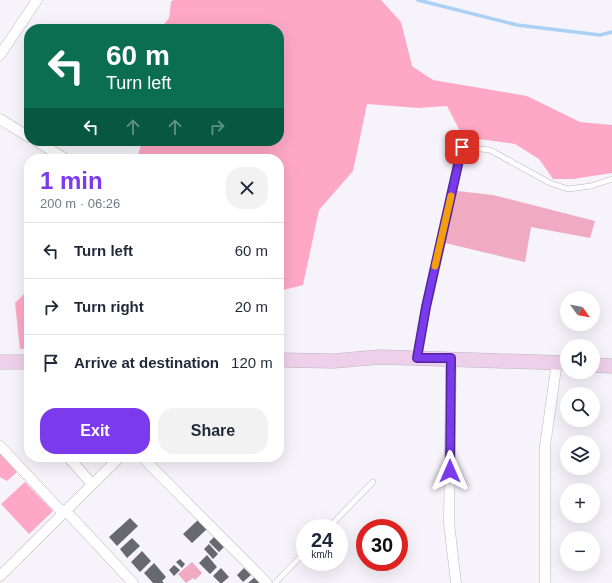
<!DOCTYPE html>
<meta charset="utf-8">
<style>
body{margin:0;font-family:Arial,sans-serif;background:#f2f2f3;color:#1f2937;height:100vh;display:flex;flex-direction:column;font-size:15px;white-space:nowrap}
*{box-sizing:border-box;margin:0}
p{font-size:13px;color:#747a83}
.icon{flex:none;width:22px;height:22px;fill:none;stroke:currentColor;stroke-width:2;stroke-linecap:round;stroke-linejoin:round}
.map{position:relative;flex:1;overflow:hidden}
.panel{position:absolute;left:24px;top:154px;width:260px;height:308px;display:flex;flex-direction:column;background:#fff;border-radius:16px;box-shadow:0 4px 16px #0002}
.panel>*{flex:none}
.banner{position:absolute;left:24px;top:24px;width:260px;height:122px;border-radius:16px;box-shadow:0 4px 16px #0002;background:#0b6e4f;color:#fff;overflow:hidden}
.needle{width:26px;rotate:123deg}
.fabs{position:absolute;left:560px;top:291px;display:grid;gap:8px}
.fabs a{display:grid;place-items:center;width:40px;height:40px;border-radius:50%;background:#fff;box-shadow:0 4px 16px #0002;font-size:20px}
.speed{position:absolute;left:296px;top:519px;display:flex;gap:8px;font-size:20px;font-weight:700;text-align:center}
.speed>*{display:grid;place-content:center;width:52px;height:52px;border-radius:50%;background:#fff;box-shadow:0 4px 16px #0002;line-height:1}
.speed small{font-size:10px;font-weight:400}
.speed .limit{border:6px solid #d22;background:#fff;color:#111}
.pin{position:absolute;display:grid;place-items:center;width:34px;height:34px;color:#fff;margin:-17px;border-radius:8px;box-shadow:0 2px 6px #0006}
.me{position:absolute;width:44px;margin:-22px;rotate:0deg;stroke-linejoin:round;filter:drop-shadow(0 0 3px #0008)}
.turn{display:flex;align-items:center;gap:14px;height:84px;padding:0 16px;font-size:18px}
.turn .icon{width:52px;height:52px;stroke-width:2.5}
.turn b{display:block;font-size:28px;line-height:34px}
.lanes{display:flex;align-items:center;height:38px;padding:0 16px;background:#0003;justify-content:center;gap:20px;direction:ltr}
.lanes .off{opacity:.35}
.round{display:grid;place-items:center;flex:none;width:42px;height:42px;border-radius:16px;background:#f2f2f3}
.overview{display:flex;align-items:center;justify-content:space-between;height:68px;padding:0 16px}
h1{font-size:24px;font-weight:800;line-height:30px;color:#7c3aed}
.button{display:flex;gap:8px;margin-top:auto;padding:8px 16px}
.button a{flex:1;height:46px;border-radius:16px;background:#7c3aed;color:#fff;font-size:16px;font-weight:800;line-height:46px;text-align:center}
.button a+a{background:#f2f2f3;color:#1f2937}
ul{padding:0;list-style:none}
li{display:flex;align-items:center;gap:12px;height:56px;padding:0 16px;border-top:1px solid #e0e1e3}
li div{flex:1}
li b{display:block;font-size:15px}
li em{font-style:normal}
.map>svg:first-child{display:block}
</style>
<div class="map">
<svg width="612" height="583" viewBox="0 0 612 583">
<rect width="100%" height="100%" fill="#f6f3fb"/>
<path fill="#f0aac1" d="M457,191L493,195L595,221L590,238L531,227L525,262L445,243Z
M192,562L202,573L195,580L193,578L186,583L178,574Z"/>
<path fill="#fea8c5" d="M173,0H381L401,22L412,66L433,80L527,96L580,122L612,125V173L573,179H553L539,159L515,144L463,137L447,106L418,108L367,104L353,171L319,210L303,285L279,291V159H137L142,141H279V29H160L169,18L171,2Z
M29,289V349H20L15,303Z
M0,453L17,472L7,481L0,477Z
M25,482L53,511L29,534L1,504Z"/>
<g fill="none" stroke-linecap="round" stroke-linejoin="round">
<path stroke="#acd0f4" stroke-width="3.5" d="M418,0L517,25L600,35L612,32"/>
</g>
<path fill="#676970" d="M130,518L138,526L117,546L109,537Z
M198,520L207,529L192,543L183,534Z
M216,535L226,545L219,552L209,542Z
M132,538L140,546L127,558L120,549Z
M209,544L218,554L213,559L204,549Z
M142,551L151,561L140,572L131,562Z
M207,555L217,567L210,574L199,563Z
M180,559L185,564L182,568L176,562Z
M154,563L166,577L162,581L164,583H153L144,573Z
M174,565L180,570L174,576L169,570Z
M221,568L229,577L222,583H220L213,576Z
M244,568L251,575L243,582L237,575Z
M255,577L261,583H248Z"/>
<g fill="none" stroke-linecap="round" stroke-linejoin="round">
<defs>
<path id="lane" d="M417,357L426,307L462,147L490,150L550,183L568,189L591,186L612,179
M328,528L373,482
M275,583L305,552"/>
<path id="street" d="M0,55L37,0
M0,119L29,137
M36,141L66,159
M451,358L449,523L456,583
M0,446L63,513
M142,457L267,583
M69,458L92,484
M65,510L133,583
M0,576L120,457
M545,583V446L557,362"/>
<path id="secondary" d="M279,360L334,361L380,357L567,363
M0,362H29
M593,365L612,366"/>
</defs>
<use href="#lane" stroke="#bbb8c0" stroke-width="6"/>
<use href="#street" stroke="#bbb8c0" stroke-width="11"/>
<use href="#secondary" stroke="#bbb8c0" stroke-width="15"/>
<use href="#lane" stroke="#fff" stroke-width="5"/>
<use href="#street" stroke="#fff" stroke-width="10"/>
<use href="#secondary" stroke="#eed0eb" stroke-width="14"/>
</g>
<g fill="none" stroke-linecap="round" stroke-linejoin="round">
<defs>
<path id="route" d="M450,471L451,358H417L426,307L462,147"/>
</defs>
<use href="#route" stroke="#51269a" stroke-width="10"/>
<use href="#route" stroke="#7c3aed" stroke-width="7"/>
<path stroke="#f59e0b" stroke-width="7" d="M435,266L451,196"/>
</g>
</svg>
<div class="fabs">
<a><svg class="needle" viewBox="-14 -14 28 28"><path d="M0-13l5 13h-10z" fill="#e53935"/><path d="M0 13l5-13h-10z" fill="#747a83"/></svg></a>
<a><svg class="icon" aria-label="sound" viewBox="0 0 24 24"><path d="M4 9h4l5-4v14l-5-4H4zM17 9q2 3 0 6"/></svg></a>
<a><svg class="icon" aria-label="search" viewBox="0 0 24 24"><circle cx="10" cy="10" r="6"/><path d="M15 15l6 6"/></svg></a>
<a><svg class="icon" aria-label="layers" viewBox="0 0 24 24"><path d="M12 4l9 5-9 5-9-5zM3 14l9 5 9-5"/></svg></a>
<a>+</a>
<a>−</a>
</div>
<div class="speed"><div>24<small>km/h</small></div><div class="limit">30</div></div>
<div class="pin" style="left:462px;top:147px;background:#d93025"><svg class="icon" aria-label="arrive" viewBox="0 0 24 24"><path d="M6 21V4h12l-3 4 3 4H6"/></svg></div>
<svg class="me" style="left:450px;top:471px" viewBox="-20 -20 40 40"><path d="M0-17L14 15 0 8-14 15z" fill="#7c3aed" stroke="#fff" stroke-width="4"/></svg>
<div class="banner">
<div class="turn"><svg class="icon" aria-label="left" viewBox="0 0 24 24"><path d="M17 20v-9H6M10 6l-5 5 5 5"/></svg><div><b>60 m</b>Turn left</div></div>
<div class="lanes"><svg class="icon" aria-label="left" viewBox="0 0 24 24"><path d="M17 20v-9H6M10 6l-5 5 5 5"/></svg><svg class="icon off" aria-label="ahead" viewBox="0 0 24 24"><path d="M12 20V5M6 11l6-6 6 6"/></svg><svg class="icon off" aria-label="ahead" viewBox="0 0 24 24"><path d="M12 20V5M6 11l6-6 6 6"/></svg><svg class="icon off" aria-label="right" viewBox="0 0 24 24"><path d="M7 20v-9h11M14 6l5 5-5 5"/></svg></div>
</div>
<section class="panel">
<div class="overview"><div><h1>1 min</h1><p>200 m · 06:26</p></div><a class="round"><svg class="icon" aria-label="close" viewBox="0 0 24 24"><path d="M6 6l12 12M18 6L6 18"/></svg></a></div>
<ul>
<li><svg class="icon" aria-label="left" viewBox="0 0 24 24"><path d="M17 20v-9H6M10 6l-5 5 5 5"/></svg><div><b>Turn left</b></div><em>60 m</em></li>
<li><svg class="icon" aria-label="right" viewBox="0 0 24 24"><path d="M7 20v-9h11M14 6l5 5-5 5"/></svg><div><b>Turn right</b></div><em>20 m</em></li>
<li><svg class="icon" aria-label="arrive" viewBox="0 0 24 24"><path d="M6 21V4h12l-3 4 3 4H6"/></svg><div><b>Arrive at destination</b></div><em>120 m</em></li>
</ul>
<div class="button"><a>Exit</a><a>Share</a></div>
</section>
</div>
